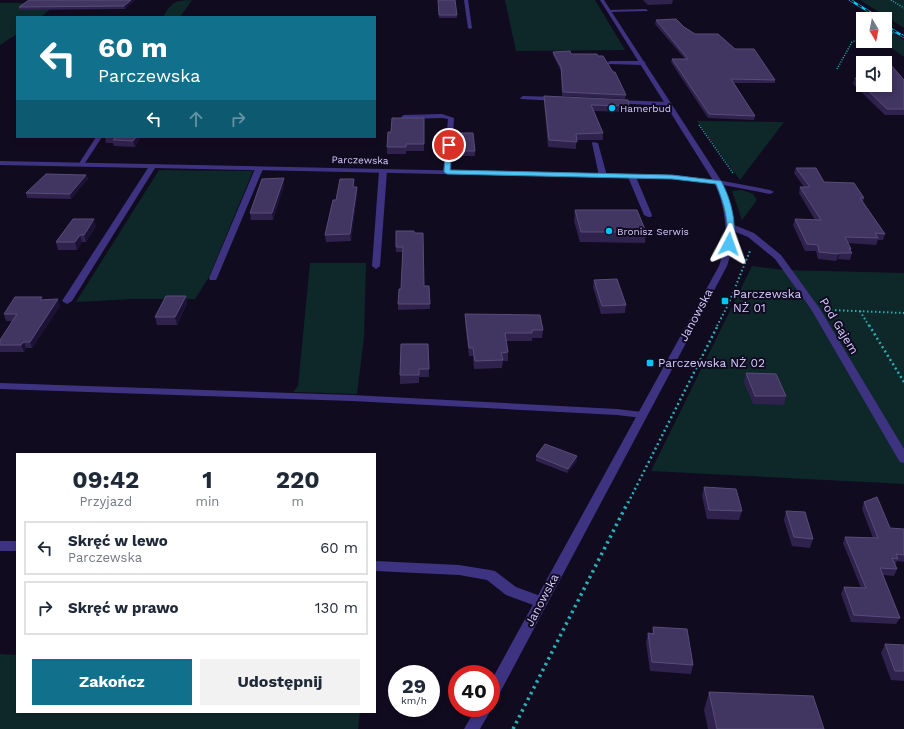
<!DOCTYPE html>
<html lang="pl">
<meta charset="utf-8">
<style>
body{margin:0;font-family:"Work Sans",sans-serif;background:#f2f2f3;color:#1f2937;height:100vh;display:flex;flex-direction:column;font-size:15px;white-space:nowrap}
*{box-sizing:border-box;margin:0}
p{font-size:13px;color:#747a83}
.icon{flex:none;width:22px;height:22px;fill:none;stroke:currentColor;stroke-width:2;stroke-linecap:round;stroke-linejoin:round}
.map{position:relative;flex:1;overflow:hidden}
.drawer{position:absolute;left:16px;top:453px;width:360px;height:260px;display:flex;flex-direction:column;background:#fff;border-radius:0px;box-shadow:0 2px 6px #0003}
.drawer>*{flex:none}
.top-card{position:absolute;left:16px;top:16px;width:360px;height:122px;border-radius:0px;box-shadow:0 2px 6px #0003;background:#11708c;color:#fff;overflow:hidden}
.needle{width:26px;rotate:170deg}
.controls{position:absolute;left:856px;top:12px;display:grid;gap:8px}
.controls a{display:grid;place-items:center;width:36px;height:36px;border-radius:0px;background:#fff;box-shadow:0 2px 6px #0003;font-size:20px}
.speed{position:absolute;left:388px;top:665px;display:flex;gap:8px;font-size:20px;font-weight:700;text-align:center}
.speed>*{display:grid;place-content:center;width:52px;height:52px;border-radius:50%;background:#fff;box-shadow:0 2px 6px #0003;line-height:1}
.speed small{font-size:10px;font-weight:400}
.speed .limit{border:6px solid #d22;background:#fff;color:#111}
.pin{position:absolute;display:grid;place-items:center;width:34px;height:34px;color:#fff;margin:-17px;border:2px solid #fff;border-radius:50%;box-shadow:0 1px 4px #0007}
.me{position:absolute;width:44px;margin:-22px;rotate:4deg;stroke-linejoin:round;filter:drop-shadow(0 0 3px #0008)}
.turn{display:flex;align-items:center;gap:14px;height:84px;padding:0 16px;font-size:18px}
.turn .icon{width:52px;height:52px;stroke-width:2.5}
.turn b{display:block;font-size:28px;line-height:34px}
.lanes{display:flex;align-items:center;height:38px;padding:0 16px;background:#0003;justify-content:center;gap:20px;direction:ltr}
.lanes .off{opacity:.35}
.eta{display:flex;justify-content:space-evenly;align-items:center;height:68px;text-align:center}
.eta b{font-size:24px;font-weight:700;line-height:28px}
.button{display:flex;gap:8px;margin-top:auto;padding:8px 16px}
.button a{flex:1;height:46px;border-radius:0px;background:#11708c;color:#fff;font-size:16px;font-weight:700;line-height:46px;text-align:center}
.button a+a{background:#f2f2f3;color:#1f2937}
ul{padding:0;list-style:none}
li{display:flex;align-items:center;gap:12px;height:54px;margin:0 8px 6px;padding:0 8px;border:2px solid #e0e1e3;border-radius:0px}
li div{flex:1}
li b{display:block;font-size:15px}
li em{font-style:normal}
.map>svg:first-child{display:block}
</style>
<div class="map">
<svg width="904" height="729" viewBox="0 0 904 729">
<rect width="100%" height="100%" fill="#110b20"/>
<path fill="#0e282a" d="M192,0L180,17H163C173,1 174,1 192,0Z
M505,0H595L625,50L516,51Z
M860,0H904V28Z
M0,3H40L54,6L41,17H17V34L0,45Z
M885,33H893L904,40V57L882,41H885Z
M697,121L784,122L740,180Z
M159,170L253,171L209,277L195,299H132L76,302Z
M742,190L753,194L757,200L742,220L732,191Z
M310,263H366L364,337L357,394L293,392L298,386Z
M752,266L783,270L904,273V484L651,471Z
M0,654L17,655V712H360L358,729H0Z"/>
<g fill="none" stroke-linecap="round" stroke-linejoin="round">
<path stroke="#27b1b6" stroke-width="1.5" stroke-dasharray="1 1.5" stroke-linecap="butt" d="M891,0L904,8
M885,31L904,35
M837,69L852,42L863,38
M699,125L733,173"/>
<path stroke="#27b1b6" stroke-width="2" stroke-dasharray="1.5 2.5" stroke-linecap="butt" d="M831,310L904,313
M860,311L869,326
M717,326L728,305L750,251"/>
<path stroke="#27b1b6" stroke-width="2.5" stroke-dasharray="2 3" stroke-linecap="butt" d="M869,325L904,382
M628,503L718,325"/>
<path stroke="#27b1b6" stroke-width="3.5" stroke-dasharray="2.5 4" stroke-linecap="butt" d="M513,729L628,502"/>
<path fill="#3e3381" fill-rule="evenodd" d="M464,0H468L472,28L470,29L468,28Z
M646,9L648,11L609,12L607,11L609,10Z
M610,61H643L646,63L643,65L608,64L607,63Z
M523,96L557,97L560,99L557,101L521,99L520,98Z
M615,100L669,102L672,104L669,106L613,103L612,102Z
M442,114L454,118L451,172L447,174L443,172L448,119L442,118L404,119L401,117L404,115Z
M96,137H102L83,166H79L78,165Z
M593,142L598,143L607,176L606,178H603L599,176L592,143Z
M259,167L263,169L217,278L216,280H210L209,278L255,169Z
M383,169L387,171L380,266L376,269L372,266L379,171Z
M629,175H635L636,177L652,215L651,217H648L644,215L628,177Z
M0,383L352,395L617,409L642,412L647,415L642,418L617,415L352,401L0,389Z
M0,541H17V551H0Z
M375,561L459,565L490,570L495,571L516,587L546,598L548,602L546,606L541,607L536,606L506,595L487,580L459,575L375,571Z"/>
<path fill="#3e3381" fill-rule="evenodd" d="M0,161L672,175L718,180L770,190L774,192L770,194L718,184L672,179L155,168L72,301L67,304L62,301L148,168L0,165Z
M728,225H734L754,233L781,255L820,309L904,449V463L900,462L898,459L811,309L775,259L748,237L728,229Z"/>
<path fill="#3e3381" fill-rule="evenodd" d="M600,0H604L722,182C735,210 737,236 727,266L496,700L491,702V681L719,266C729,236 727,211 714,182Z
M491,707L492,708L480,729H464L476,708H491Z"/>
<defs>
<path id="rail" d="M850,0L881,19
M885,25L904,37"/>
</defs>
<use href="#rail" stroke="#00c6f5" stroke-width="2.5"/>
<use href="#rail" stroke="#110b20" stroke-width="1.5" stroke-dasharray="4.5" stroke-linecap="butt"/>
</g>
<path fill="#2f234e" d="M29,0H135L125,9L19,10V7Z
M438,0H455L457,18H439Z
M643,0H673L672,4L648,5Z
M656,20L684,27L695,34L735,49L775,80V83H734L755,116L754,120L708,118L671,62L672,59H685L655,24Z
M553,52L571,54L626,95L625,99L562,96L561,71L553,55Z
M862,64H863V77L860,72Z
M855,78L904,80V115H885L853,84Z
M544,96L629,106L628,112L594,111L603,133V140H576V149L548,147L544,102Z
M424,118V151H406V154H387V147L391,132Z
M105,137H141L135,147L114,146L113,143H106Z
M453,151H475V156H453Z
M796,168L824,182L864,198L863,202L885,234L883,240H878L876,245L848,243L851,249V252L852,253L850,260L838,259L836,261L818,259L816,251H805L793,225L795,219L815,220L799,193L800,187H804L794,173Z
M86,175L88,179L71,199L27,198L26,193Z
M284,178V185L273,220H251L250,213Z
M355,187L357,193L351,241L326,242L325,235L336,200Z
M575,210L646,232L645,243L580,242L574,221Z
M96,226L86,242H82L77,250H58L56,242Z
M396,231L424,286H429L430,309L398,310V304L401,289L403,252H396Z
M594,280L626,305L625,313L601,314L593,287Z
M186,296L187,304L177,325H157L155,317Z
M43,300L60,306L32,348H26L24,352H0V340L13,321H6L4,314Z
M465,314L543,330L542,338H532V341H506L508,352V361H503L502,368L474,369L473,356H469L465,322Z
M428,344L429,377H419V383L400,384V375Z
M746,373L786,396L784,405L753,404L744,382Z
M536,456H577V461L567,473L536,461Z
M704,487L742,511L739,520L707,519L702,496Z
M864,502L890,528L904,529V562L897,561L895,565L897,569L894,576L883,575L900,618L896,624L851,622L841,594L844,587L861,588L843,543L845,537L873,538L862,509Z
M786,511L813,539L810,548L792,546L784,520Z
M653,627L693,665L691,674L650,671L646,642L648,633L652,634Z
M885,644L904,645V681L891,680L881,653Z
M709,692L824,729H708L704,710Z"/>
<path fill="#1c1234" d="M131,0H135L125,9L124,6Z
M136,137H141L135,147L133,141Z
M86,175L88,179L71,199L70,194Z
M284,178V185L273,220L272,213Z
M357,187V193L351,241L350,234Z
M94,219L96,226L86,242L84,235Z
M80,235L82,242L77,250L75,242Z
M840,253L838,259L836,261L838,254Z
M186,296L187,304L177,325L175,317Z
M58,299L60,306L32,348L30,342Z
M24,342L26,348L24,352L21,345Z
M577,456V461L567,473L568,469Z"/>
<path fill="#413561" stroke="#584c7a" d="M29,0H131L124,6L19,7Z
M438,0H455L457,15H439Z
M676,19L684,27L695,34H718L735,49H754L775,80L731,79L755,116L709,114L672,59H688L656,20Z
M570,51L571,54H597L598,56H603L613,72H615L626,95L563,92L561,67L553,52Z
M885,65H891L904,80V109H887L855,78H863V85H885Z
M544,96L628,100L629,106L591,105L603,133L576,134L577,142L549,140Z
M392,118H424V144H406V147H387L388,132H391Z
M454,133H473L475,151H453Z
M116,137H136L133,141L113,140Z
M796,168H816L824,182L854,183L864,198H860L885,234L875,233L878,238L845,237L851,249H849L852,253H840L838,254L819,252L818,245L807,244L795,219L821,220L800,187H810Z
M46,174L86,175L70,194L26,193Z
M284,178L272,213H250L262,179Z
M340,179H354L353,187H357L350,234L325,235L333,200H336Z
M575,210H637L646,232H581Z
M73,219H94L84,235H80L75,242H56Z
M396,231H414V233H423L424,286H429L430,304H398L399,289H401L403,247H396Z
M617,279L626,305L602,306L594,280Z
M166,296H186L175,317H155Z
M15,297H42L40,300L58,299L30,342H24L21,345H0V340L17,314H4Z
M465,314L540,315L543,330H532V333H505L508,352L501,353L503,360L475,361L473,348H469Z
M401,344H428L429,369H419V375H400Z
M746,373L776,374L786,396H755Z
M545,444L577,456L568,469L536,456Z
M704,487L736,489L742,511L709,510Z
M877,497L890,528L904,529V555L896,554L898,559L892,558L897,569L880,568L900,618L854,615L844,587L866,588L845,537L878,538L864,502Z
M786,511L805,512L813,539L794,537Z
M653,627L687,629L693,665L652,662L648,633L654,634Z
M885,644L904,645V671H895Z
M709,692L813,696L824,729H717Z"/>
<path fill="#4fc3f7" stroke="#337fa1" d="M449,143L452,145L450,170L672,175L721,181C731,199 737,223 733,244L729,246L726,244C730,223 724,203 716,184L672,179L447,174L444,172L446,145Z"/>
<g fill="#00c6f5" stroke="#110b20" stroke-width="1.5">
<circle cx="612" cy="108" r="4"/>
<circle cx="609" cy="231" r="4"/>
<rect x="721" y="297" width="8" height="8" rx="2"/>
<rect x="646" y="359" width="8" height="8" rx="2"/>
</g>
<g text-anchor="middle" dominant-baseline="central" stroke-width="4" stroke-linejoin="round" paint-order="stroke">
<g font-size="10" fill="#d5caff" stroke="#110b20" text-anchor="start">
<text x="620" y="108">Hamerbud</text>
<text x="617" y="231">Bronisz Serwis</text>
</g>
<g font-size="10" fill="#d5caff" stroke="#110b20">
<text transform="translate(360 160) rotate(1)">Parczewska</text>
</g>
<g font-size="12" fill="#d5caff" stroke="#110b20" text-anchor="start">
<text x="733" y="294">Parczewska<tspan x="733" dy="14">NŻ 01</tspan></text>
<text x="658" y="363">Parczewska NŻ 02</text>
</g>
<g font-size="12" fill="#d5caff" stroke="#110b20">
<text transform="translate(696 315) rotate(-62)">Janowska</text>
<text transform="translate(839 326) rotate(59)">Pod Gajem</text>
<text transform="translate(542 600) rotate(-62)">Janowska</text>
</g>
</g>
</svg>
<div class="controls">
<a><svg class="needle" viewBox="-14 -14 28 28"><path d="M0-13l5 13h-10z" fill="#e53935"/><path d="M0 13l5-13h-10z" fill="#747a83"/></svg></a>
<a><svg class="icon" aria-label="sound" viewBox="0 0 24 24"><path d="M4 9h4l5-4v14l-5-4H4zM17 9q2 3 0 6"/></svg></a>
</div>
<div class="speed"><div>29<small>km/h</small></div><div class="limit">40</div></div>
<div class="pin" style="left:449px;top:145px;background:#d93025"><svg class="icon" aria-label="arrive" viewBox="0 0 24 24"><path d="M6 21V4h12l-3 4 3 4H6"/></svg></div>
<svg class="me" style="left:729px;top:244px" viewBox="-20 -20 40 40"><path d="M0-17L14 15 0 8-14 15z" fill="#4fc3f7" stroke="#fff" stroke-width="4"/></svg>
<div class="top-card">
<div class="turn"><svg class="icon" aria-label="left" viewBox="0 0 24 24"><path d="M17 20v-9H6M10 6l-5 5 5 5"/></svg><div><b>60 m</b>Parczewska</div></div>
<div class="lanes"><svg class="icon" aria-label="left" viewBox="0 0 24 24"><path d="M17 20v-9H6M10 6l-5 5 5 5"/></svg><svg class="icon off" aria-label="ahead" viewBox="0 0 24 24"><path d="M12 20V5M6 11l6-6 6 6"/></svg><svg class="icon off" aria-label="right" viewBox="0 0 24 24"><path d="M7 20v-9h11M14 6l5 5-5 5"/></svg></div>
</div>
<section class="drawer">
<div class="eta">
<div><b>09:42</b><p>Przyjazd</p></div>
<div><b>1</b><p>min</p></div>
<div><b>220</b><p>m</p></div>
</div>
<ul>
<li><svg class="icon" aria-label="left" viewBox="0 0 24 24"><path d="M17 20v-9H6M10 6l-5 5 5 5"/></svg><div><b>Skręć w lewo</b><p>Parczewska</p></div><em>60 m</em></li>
<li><svg class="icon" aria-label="right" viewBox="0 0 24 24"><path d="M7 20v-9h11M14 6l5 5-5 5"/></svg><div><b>Skręć w prawo</b></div><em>130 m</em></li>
</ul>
<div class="button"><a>Zakończ</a><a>Udostępnij</a></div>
</section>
</div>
